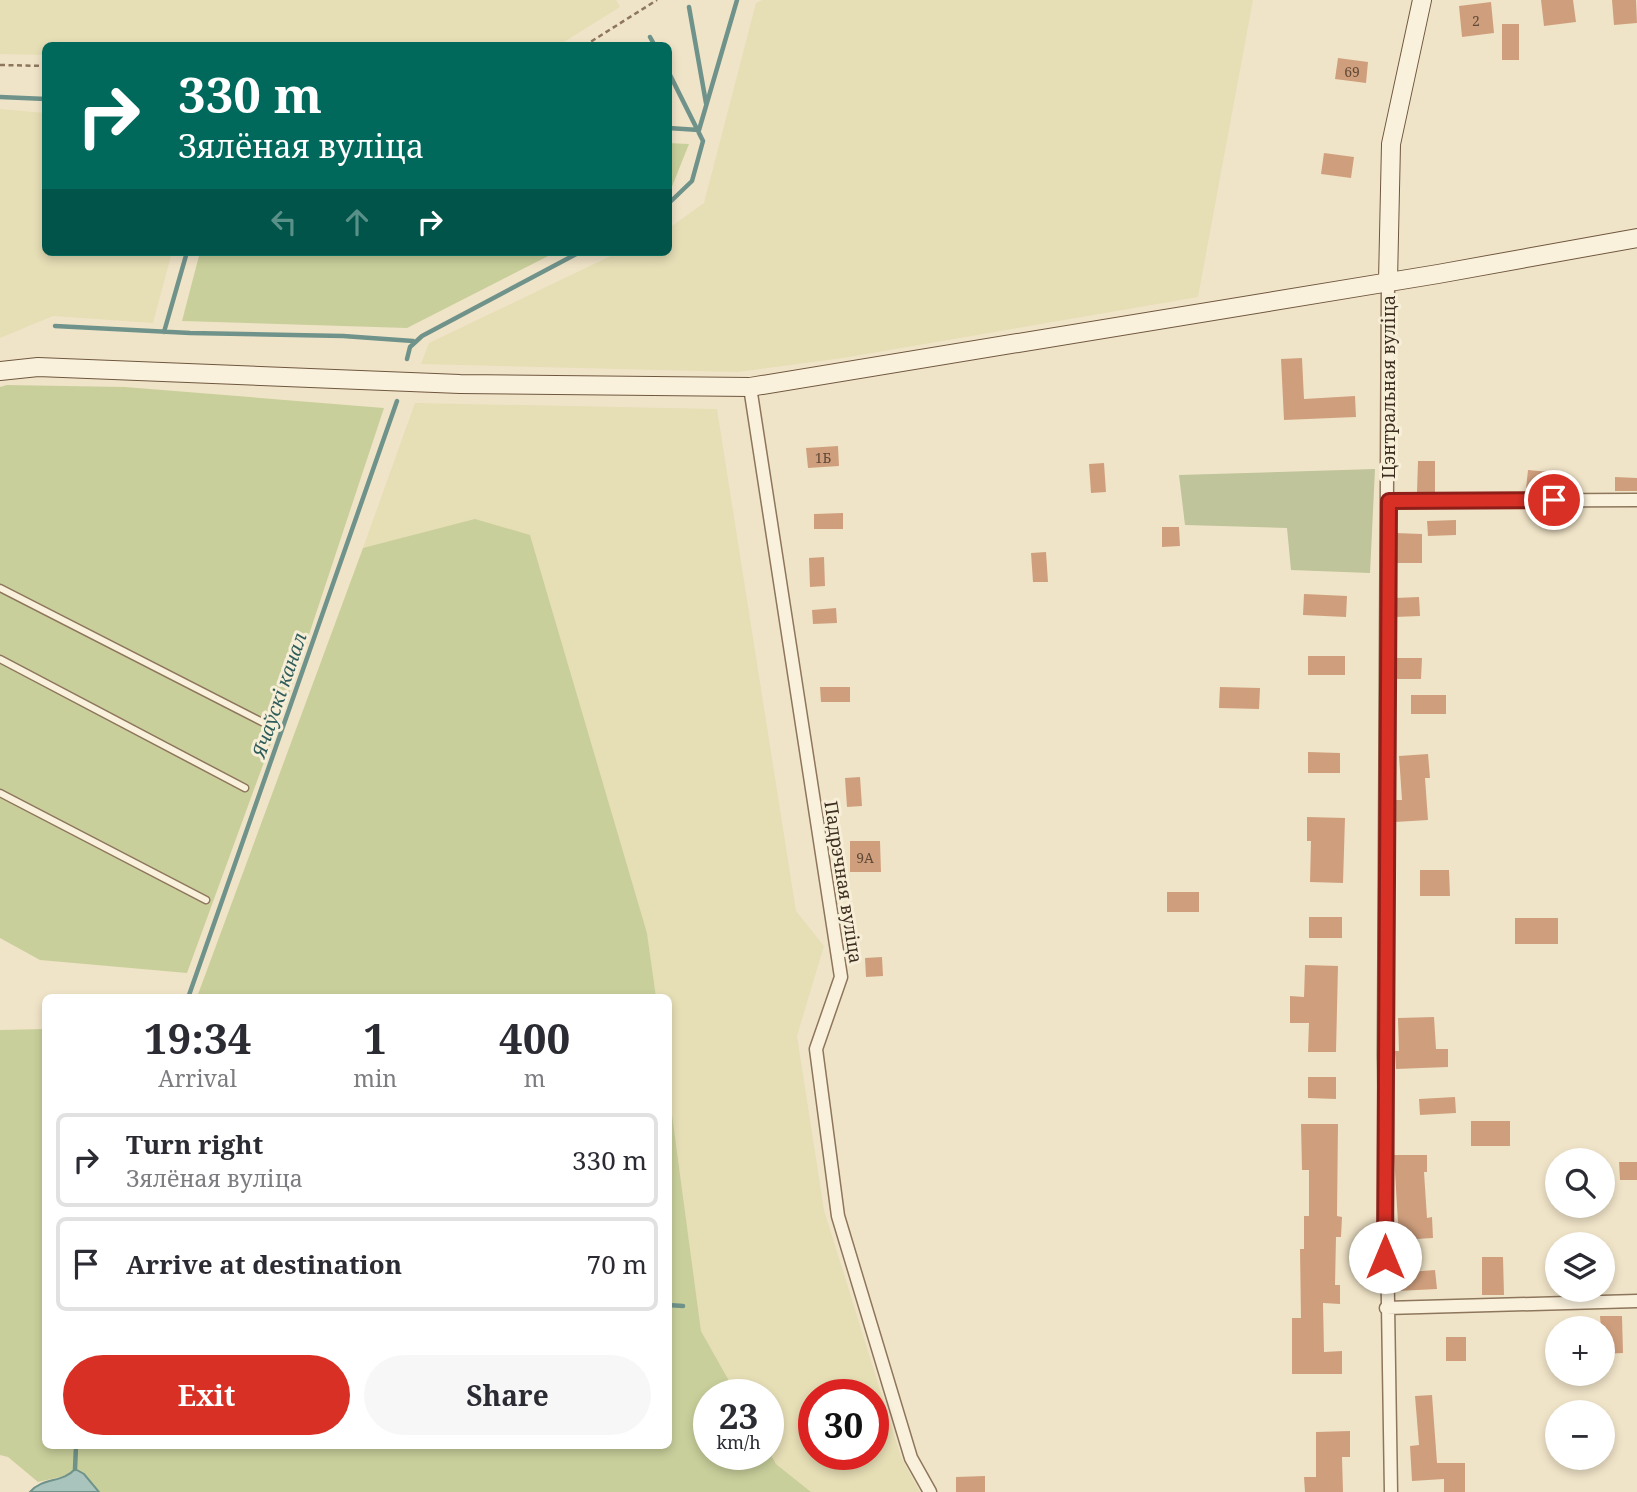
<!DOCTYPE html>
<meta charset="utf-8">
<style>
body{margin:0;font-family:"Noto Serif",serif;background:#f7f7f7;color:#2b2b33;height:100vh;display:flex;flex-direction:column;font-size:26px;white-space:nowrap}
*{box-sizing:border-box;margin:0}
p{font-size:23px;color:#7c7c81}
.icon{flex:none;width:38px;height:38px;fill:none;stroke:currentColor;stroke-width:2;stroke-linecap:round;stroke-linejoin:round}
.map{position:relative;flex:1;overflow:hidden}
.drawer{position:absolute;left:42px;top:994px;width:630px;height:455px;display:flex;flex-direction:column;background:#fff;border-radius:10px;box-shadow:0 4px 10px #0003}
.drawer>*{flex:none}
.top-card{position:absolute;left:42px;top:42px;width:630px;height:214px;border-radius:10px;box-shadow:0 4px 10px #0003;background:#00695c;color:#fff;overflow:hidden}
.buttons{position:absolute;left:1545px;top:1148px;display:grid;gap:14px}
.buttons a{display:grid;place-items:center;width:70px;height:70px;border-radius:50%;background:#fff;box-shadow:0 4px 10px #0003;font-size:35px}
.speed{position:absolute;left:693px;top:1379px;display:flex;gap:14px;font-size:35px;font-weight:700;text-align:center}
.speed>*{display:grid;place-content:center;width:91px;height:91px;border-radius:50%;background:#fff;box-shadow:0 4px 10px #0003;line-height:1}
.speed small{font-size:18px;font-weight:400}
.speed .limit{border:10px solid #d22;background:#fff;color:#111}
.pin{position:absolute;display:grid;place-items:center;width:60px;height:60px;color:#fff;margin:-30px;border:4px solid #fff;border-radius:50%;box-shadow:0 2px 7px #0007}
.me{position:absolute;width:77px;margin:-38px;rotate:0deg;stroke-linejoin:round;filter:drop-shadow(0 0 5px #0008)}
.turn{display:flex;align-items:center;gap:24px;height:147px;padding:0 21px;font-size:32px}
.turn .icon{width:91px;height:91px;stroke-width:2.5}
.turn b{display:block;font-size:49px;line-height:60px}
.lanes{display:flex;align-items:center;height:66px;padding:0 21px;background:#0003;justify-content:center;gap:35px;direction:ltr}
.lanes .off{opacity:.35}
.eta{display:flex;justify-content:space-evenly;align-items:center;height:119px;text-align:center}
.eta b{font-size:42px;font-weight:700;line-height:49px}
.button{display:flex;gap:14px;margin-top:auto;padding:14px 21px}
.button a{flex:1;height:80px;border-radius:42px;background:#d93025;color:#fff;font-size:28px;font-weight:700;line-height:80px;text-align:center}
.button a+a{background:#f7f7f7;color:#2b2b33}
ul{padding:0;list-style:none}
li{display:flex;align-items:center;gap:21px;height:94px;margin:0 14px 10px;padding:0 7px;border:4px solid #e1e1e2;border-radius:10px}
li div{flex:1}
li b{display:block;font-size:26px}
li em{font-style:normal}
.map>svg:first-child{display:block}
</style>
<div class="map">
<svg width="1637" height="1492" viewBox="0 0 1637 1492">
<rect width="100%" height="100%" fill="#f0e4c8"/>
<path fill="#e6deb5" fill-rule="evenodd" d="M0,0H616L620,7L559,45L46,46L45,55L0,54Z
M762,0H1253L1198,297L843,358L738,372L421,364L429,343L619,252H668L669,228L704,203L756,3Z
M0,109L45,113L46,252H172L153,323L53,316L0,338Z
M415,403L717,409L796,911L824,946L797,1036L824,1210L901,1457L920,1492H811L776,1464L768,1450V1395H737L701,1331L669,1092L668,998L656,997L647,933L530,535L363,548ZM814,1395H873V1454H814Z"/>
<path fill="#c9cf9b" d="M668,143L689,144L669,194H668Z
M200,252H556L407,328L182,321Z
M7,385L125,387L384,408L294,680L187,973L40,960L0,938V387Z
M475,519L530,535L647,933L656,997H197L363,548Z
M45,1029L46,1446H668L669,1092L701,1331L737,1395H709V1454H768V1450L776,1464L811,1492H100L84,1474L75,1469L69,1475L38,1482L8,1457L0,1455V1030Z"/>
<path fill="#bfc49a" d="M1375,469L1370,573L1291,570L1287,528L1185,525L1179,475Z"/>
<path fill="#a9c4bc" stroke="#6f938a" stroke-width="2" d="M75,1469L84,1474L99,1492H30C43,1477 63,1483 75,1469Z"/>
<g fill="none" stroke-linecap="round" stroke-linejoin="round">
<path stroke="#6f938a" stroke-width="4.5" d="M689,7L706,103
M650,37L655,46
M668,71L703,141L692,181L668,204
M0,97L46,99
M668,128L699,130L737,0
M55,326L190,333L343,336L413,341
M164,332L187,252
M407,359L410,347L422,336L580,252
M188,998L397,401
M668,1305L683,1306
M75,1469L76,1446"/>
</g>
<path fill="#cf9f7d" d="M1541,0H1573L1576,22L1544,26Z
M1612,0H1636L1637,23L1614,25Z
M1491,2L1494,33L1462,37L1459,6Z
M1502,24H1519V60H1502Z
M1338,58L1368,62L1366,83L1335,79Z
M1324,153L1354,157L1351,178L1321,174Z
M1302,358L1304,399L1355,396L1356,417L1284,420L1281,359Z
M838,446L839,466L808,468L806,448Z
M1418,461H1435V492H1417Z
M1104,463L1106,492L1091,493L1089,464Z
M1528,470L1561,473L1559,492L1526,489Z
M1615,477L1637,478V491H1615Z
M843,513V529H814V514Z
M1456,520V535L1428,536L1427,521Z
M1162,527H1179L1180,546L1162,547Z
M1395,533L1422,534V563H1395Z
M1046,552L1048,582H1033L1031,553Z
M824,557L825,586L810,587L809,558Z
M1304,594L1347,596L1346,617L1303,615Z
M1419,597L1420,616L1395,617V598Z
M836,608L837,623L813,624L812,610Z
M1308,656H1345V675H1308Z
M1395,658H1422L1421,679H1395Z
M820,687H850V702H821Z
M1220,687L1260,688L1259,709L1219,708Z
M1411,695H1446V714H1411Z
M1308,752L1340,753V773H1308Z
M1428,754L1430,778H1425L1428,820L1395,822L1394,800H1402L1399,756Z
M860,777L862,806L847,807L845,778Z
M1307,817L1345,818L1343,883L1310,882L1311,841H1307Z
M850,841H880L881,872H850Z
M1420,870H1449L1450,896H1420Z
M1167,892H1199V912H1167Z
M1309,917H1342V938H1309Z
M1515,918H1558V944H1515Z
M882,957L883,976L866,977L865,958Z
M1305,965L1338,966L1336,1052H1308L1309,1023H1290V996L1304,997Z
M1434,1017L1436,1049H1448V1067L1396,1069L1395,1051H1399L1398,1018Z
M1308,1077H1336V1099L1308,1098Z
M1455,1097L1456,1113L1420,1115L1419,1099Z
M1471,1121H1510V1146H1471Z
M1301,1124H1338L1337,1216L1342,1217L1341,1237H1336L1335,1285H1340V1304L1323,1303L1324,1352L1342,1351V1374H1292V1318H1301L1300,1249H1304V1216H1309V1170H1302Z
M1394,1155H1427V1172H1424L1427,1218L1432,1217L1433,1238L1399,1240Z
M1619,1162H1637V1180H1620Z
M1482,1257H1503L1504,1295H1482Z
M1435,1270L1437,1289L1397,1291L1396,1273Z
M1600,1316H1622L1623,1353L1603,1354Z
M1446,1337H1466V1361H1446Z
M1432,1395L1437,1463H1465V1492H1444V1479L1412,1481L1410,1446L1419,1445L1415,1396Z
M1350,1431V1457H1342L1343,1492H1305L1304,1477H1316V1432Z
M985,1476V1492H956V1477Z"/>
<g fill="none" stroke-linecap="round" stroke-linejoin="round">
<defs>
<path id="lane" d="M0,588L268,725
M0,659L245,788
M0,793L206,900"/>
<path id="street" d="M1388,281L1384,1055L1391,1492
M750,387L841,977L816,1049L838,1216L911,1458L930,1492
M1389,501L1637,500
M1386,1308L1637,1301"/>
<path id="secondary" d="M1388,281L1391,144L1422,0
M0,371L38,367L460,384L750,387L1438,274L1637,238"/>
</defs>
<use href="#lane" stroke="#8d765c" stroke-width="9"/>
<use href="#street" stroke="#8d765c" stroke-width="15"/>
<use href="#secondary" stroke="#6f573f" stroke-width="20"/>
<path stroke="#8d765c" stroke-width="2.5" stroke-dasharray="5 3.5" stroke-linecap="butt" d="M584,46L657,0
M0,65L46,66"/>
<use href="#lane" stroke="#faf1dc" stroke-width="6"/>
<use href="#street" stroke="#faf1dc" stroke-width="12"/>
<use href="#secondary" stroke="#faf1dc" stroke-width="18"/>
</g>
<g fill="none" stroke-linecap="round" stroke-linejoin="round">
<defs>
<path id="route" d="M1385,1257L1389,501L1554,500"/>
</defs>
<use href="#route" stroke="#8d1f18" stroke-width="18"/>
<use href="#route" stroke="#d93025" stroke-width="12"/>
</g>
<g text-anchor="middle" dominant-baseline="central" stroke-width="6" stroke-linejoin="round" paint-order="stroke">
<g font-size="14" fill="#624a37">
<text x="1476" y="20">2</text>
<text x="1352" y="71">69</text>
<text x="823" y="457">1Б</text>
<text x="865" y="857">9А</text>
</g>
<g font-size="18" fill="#3d2e20" stroke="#f7eed8">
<text transform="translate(1388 387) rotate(-90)">Цэнтральная вуліца</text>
<text transform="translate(844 882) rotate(81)">Падрэчная вуліца</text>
</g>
<g font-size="19" font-style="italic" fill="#2f5d5a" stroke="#f7eed8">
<text transform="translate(279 695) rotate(-71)">Ячаўскі канал</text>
</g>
</g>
</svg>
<div class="buttons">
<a><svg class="icon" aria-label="search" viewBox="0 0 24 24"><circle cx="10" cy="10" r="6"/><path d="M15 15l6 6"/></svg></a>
<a><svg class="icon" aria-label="layers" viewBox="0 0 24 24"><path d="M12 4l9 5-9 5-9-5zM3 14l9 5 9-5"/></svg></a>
<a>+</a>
<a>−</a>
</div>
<div class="speed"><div>23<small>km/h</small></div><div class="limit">30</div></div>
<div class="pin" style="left:1554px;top:500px;background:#d93025"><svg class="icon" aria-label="arrive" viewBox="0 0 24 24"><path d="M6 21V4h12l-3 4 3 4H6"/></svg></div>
<svg class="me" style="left:1385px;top:1257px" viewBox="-20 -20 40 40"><circle r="19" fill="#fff"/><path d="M0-13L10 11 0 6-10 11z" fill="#d93025"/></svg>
<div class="top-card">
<div class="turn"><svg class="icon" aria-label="right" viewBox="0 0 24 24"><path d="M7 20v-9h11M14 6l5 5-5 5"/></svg><div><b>330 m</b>Зялёная вуліца</div></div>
<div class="lanes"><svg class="icon off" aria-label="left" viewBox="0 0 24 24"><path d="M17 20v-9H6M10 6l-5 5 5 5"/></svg><svg class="icon off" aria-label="ahead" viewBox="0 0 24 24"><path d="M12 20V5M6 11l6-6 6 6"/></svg><svg class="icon" aria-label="right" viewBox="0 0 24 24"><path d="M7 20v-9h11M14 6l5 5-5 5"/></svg></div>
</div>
<section class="drawer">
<div class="eta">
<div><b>19:34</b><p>Arrival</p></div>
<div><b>1</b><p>min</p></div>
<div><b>400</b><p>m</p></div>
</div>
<ul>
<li><svg class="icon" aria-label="right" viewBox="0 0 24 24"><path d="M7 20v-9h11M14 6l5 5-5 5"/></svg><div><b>Turn right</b><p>Зялёная вуліца</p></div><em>330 m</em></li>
<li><svg class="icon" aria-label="arrive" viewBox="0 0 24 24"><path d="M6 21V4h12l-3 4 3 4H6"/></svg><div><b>Arrive at destination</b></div><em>70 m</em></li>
</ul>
<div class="button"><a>Exit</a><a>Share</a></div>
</section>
</div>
